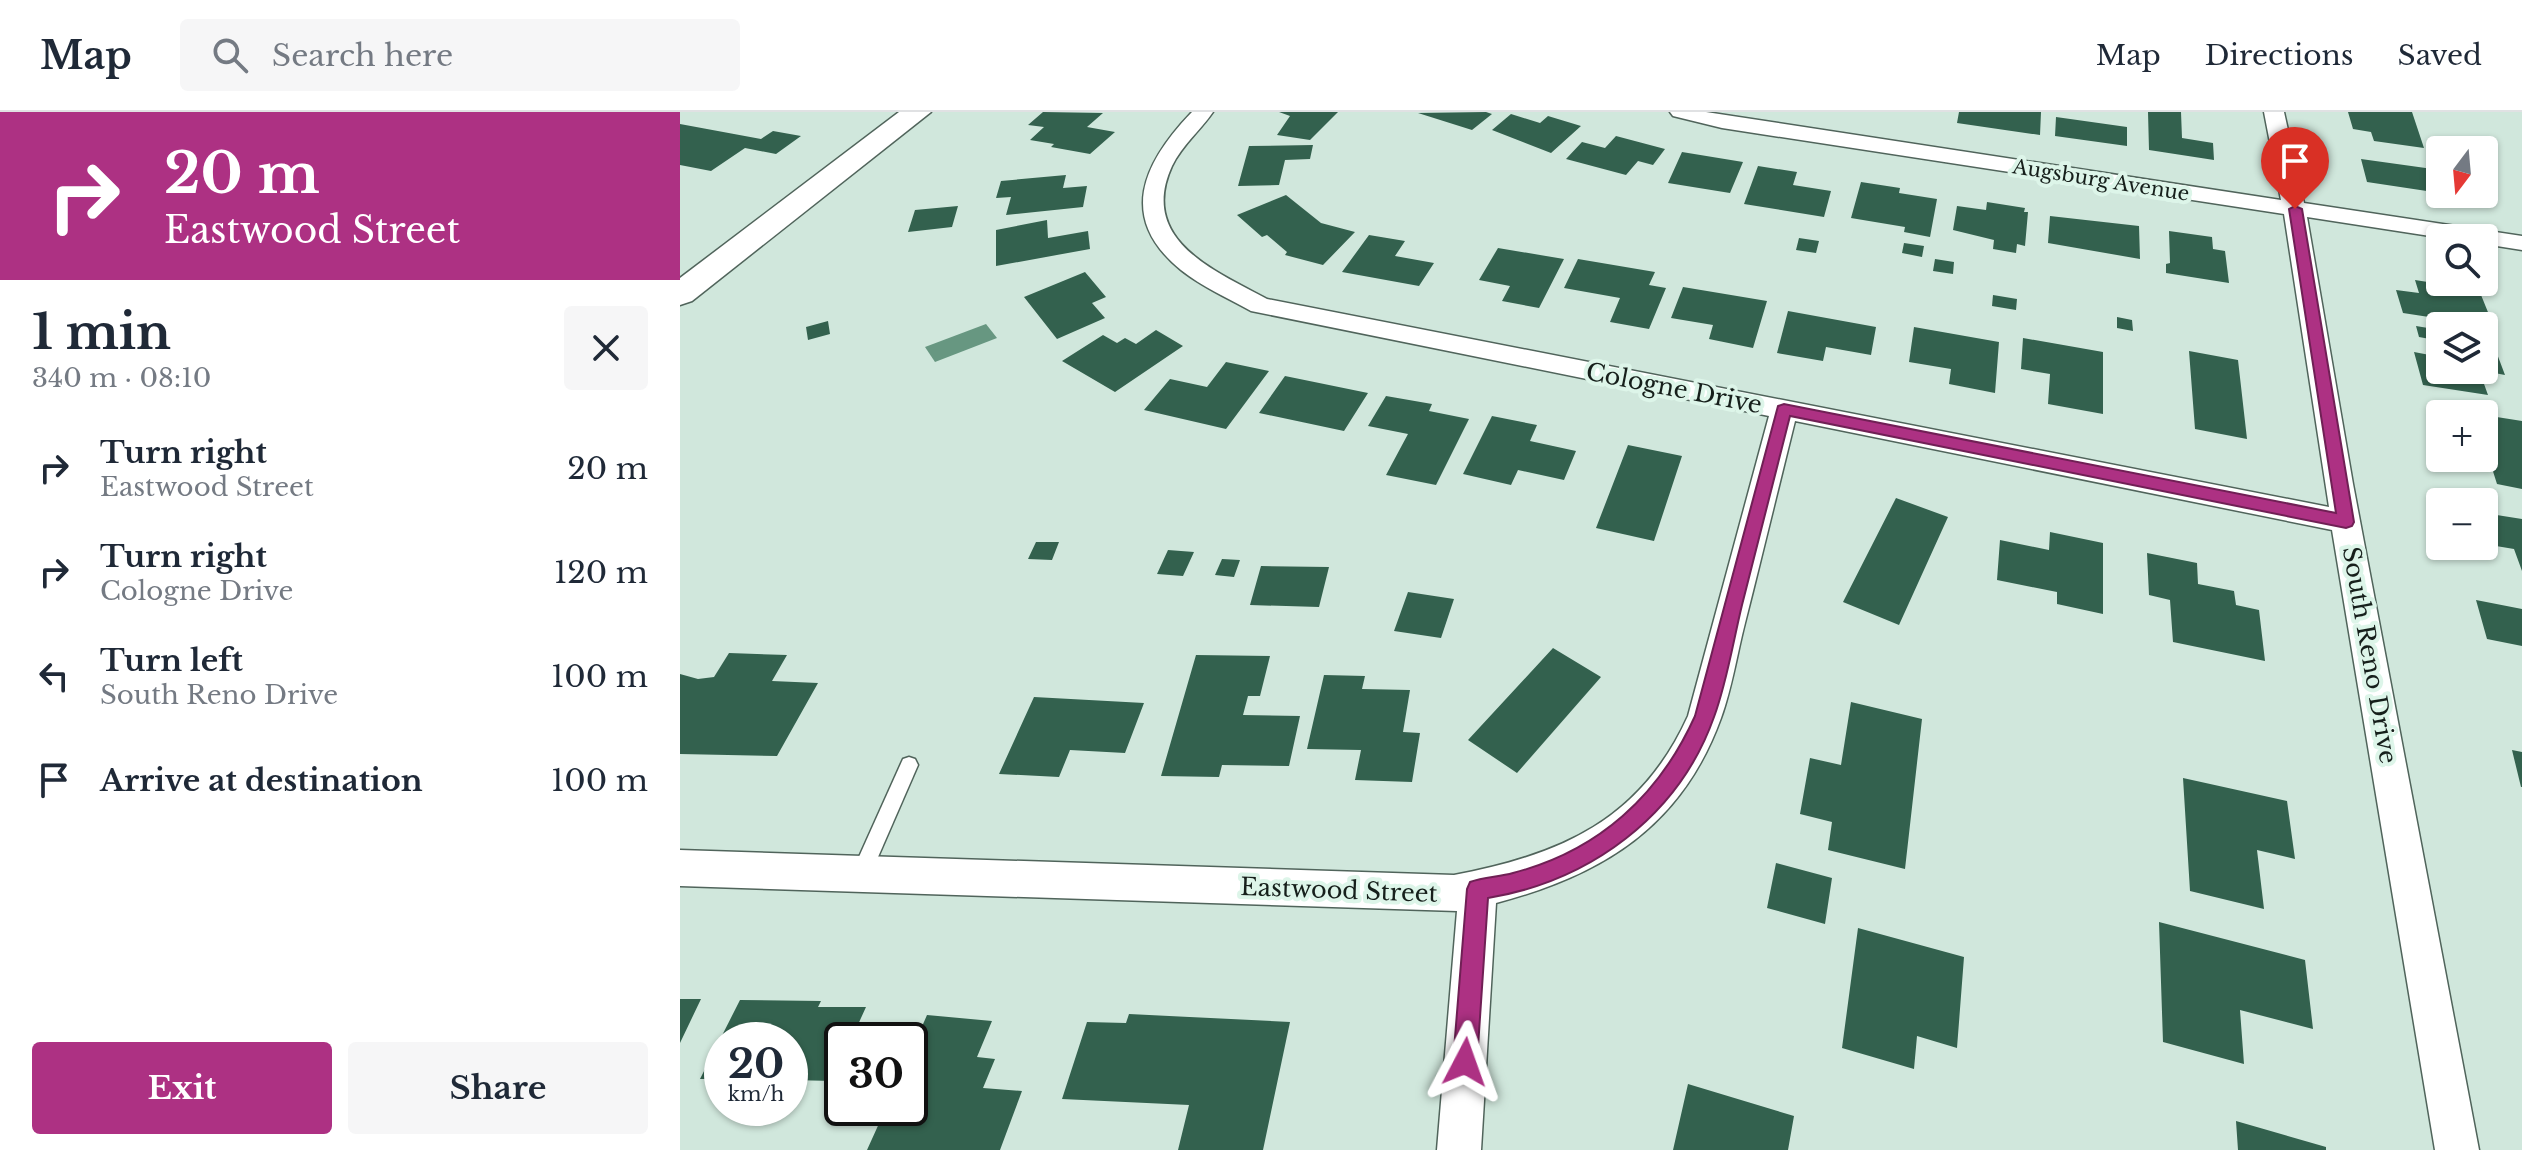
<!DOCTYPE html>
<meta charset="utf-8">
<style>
body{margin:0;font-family:"Libre Baskerville",serif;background:#f6f6f7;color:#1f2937;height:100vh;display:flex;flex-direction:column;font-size:30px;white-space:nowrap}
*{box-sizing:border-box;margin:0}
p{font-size:26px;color:#747a83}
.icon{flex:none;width:44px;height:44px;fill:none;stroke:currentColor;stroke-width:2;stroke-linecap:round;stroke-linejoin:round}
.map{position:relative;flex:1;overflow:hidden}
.side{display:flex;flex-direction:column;background:#fff;width:680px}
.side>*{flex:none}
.banner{background:#ad3183;color:#fff;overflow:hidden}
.needle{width:52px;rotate:196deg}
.controls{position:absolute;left:1746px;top:24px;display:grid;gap:16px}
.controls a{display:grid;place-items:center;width:72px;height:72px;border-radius:8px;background:#fff;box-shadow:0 2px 6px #0004;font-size:40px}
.speed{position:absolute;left:24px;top:910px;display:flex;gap:16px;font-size:40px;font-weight:700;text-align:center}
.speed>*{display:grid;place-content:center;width:104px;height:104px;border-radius:50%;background:#fff;box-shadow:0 2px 6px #0004;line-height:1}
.speed small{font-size:20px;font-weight:400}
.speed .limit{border:4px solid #111;border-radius:12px;background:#fff;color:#111}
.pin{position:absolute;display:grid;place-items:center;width:68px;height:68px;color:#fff;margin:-82px -34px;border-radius:50% 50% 50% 0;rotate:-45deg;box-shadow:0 0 8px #0007}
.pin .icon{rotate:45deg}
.me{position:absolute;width:88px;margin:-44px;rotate:4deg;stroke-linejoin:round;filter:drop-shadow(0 0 6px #0008)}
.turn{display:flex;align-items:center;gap:28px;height:168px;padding:0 32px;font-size:36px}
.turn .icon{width:104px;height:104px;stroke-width:2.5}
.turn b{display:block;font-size:56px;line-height:68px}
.round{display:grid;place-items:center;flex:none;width:84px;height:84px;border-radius:8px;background:#f6f6f7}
.head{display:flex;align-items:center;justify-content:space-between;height:136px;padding:0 32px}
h1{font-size:48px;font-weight:700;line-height:60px}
.cta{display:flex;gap:16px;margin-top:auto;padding:16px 32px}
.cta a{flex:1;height:92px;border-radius:8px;background:#ad3183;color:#fff;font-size:32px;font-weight:700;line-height:92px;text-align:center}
.cta a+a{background:#f6f6f7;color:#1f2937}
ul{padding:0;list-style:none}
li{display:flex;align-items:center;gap:24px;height:104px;padding:0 32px}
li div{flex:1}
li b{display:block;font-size:30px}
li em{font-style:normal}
header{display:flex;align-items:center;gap:48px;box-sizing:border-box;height:112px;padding:0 40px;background:#fff;border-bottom:2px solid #e0e1e3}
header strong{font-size:38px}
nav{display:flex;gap:44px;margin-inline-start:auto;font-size:28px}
.search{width:560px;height:72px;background:#f6f6f7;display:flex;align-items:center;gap:20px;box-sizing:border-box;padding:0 28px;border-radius:8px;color:#747a83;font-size:30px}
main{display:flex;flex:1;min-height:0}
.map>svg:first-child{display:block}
</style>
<header>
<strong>Map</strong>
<div class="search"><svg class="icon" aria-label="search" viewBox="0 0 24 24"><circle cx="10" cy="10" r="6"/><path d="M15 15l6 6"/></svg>Search here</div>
<nav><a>Map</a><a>Directions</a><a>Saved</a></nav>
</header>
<main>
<section class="side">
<div class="banner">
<div class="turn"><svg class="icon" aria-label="right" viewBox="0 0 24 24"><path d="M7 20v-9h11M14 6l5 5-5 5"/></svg><div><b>20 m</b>Eastwood Street</div></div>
</div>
<div class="head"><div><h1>1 min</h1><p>340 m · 08:10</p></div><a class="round"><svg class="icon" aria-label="close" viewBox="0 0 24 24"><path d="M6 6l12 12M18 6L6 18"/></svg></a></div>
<ul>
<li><svg class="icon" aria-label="right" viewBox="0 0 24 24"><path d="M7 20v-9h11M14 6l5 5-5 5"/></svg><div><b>Turn right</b><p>Eastwood Street</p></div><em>20 m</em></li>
<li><svg class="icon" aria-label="right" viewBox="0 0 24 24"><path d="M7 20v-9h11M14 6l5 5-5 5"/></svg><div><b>Turn right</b><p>Cologne Drive</p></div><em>120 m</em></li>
<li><svg class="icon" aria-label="left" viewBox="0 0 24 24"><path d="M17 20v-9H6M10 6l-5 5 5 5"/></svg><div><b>Turn left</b><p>South Reno Drive</p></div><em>100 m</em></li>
<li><svg class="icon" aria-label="arrive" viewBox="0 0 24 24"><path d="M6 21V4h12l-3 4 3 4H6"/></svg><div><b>Arrive at destination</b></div><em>100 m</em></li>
</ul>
<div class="cta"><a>Exit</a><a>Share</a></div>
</section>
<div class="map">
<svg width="1842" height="1038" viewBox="0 0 1842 1038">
<rect width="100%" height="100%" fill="#d0e7dc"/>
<path fill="#679781" d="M306,212L317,226L255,250L245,235Z"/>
<path fill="#33614e" d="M363,0L423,1L407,15L435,20L410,42L371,35L374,32L350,28L364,15L348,13Z
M599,0H658L630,28L597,23L610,4Z
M806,0L812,2L792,18L738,1Z
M1279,0H1361L1360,23L1277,11Z
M1468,0H1501L1502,26L1533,31L1534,48L1469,38Z
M1668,0H1732L1744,36L1694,29L1691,20L1673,17Z
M831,2L860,11L868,4L901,14L871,41L812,18Z
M1376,5L1447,15V34L1375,24Z
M0,12L81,27L93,19L121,24L96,42L65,36L31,59L0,53Z
M936,24L985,37L973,53L958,49L946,63L886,47L902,30L925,36Z
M633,33L630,47L605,48L599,73L558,74L569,34Z
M1002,40L1063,50L1050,81L988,71Z
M1681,47L1760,58V81L1687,70Z
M1078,54L1117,60L1113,73L1151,79L1144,105L1064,92Z
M386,63L383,76L407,74L403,95L326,103L331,85L316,86L321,69Z
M1181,70L1220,76L1219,81L1257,87L1250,125L1224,120L1225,115L1171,106Z
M606,83L641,111L675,120L643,153L605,143L607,140L587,123L582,125L557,103Z
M1307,90L1345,96L1344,100H1348L1345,134L1337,132L1336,141L1313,137L1314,128L1273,118L1277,94L1306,98Z
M278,94L272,115L228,120L235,98Z
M1370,104L1459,114L1460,147L1368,131Z
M367,108L368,126L408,119L410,137L316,154V118Z
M1489,119L1532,125L1533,137L1545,139L1549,171L1486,161V152L1490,151Z
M689,123L725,129L715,144L754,151L739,174L662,160Z
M1119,126L1139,129L1136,141L1116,138Z
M1224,131L1244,134L1242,145L1222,141Z
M818,136L884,147L859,196L822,189L830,174L799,168Z
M898,147L975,160L969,173L986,176L969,217L930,210L940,186L884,176Z
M1255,147L1274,150L1273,162L1253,159Z
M405,160L426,185L412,191L425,206L377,227L344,185Z
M1735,168L1799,178L1814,215L1723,201L1716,178L1739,181Z
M1003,175L1087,189L1073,236L1029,227L1033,213L991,206Z
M1313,183L1337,187L1336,198L1312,194Z
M1108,199L1196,215L1191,243L1146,235L1143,249L1097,241Z
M1437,205L1452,208L1453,219L1437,216Z
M148,209L150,222L128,228L126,215Z
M1736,214L1760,218V258H1799L1808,283L1743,273L1734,240L1755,244L1750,227L1739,225Z
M1234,215L1319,230L1315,281L1269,272L1271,257L1229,250Z
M476,218L503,234L435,280L382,249L423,223L437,231L445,226L456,232Z
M1804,225L1811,226L1825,263L1804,259Z
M1343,226L1423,240V302L1368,292L1370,262L1341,257Z
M1509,239L1558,248L1567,327L1515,317Z
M546,250L589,259L546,317L464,298L490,267L527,275Z
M605,264L688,281L664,319L579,301Z
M706,284L752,292L749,299L789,307L756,373L706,363L728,322L688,314Z
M1747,293L1791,300V302H1760V323L1755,322Z
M1804,303L1842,309V377L1817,372L1804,331Z
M812,304L857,313L850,329L896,339L884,368L838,358L831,373L783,362Z
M948,333L1002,344L974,429L916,416Z
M1216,386L1268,405L1219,513L1163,490Z
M1804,401L1842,407V459L1834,437L1804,432Z
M1370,420L1423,431V502L1377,492V480L1317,468L1320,428L1369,438Z
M356,430H379L372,448L348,447Z
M488,438L514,440L503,464L477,462Z
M1467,441L1517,451L1518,472L1554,479L1556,493L1579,498L1585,549L1493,530L1490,488L1469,483Z
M542,447L560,448L554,465L535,463Z
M581,454L649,455L639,495L570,493Z
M728,480L774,487L761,526L714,519Z
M1796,488L1842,497V534L1807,527Z
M873,536L921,565L837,661L788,628Z
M49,541L107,543L92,569L138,571L97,644L0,642V562L18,567L34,565Z
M516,543L590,544L580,584H568L563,603L620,604L609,654L542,653L539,665L481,664Z
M644,563L685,564L682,577L730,578L723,620L740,621L732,670L675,668L681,638L627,637Z
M354,585L464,591L445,641L390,638L379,665L319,662Z
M1171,590L1242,607L1225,757L1148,738L1152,710L1120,702L1130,646L1161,653Z
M1832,638L1842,640V675H1841Z
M1503,666L1607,689L1615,747L1577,738L1584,797L1510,779Z
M1096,751L1152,766L1145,812L1087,796Z
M1479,810L1625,848L1633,917L1560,898L1564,952L1483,930Z
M1178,816L1284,845L1277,936L1237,924L1234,957L1162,936Z
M0,887H21L0,931Z
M60,888L141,889L138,895H186L171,928H162V950L154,969L110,968V928H42V967H20Z
M449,902L610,910L583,1038H498L509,993L382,987L407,910L446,911Z
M247,903L312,909L297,945L315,947L303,976L342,979L320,1038H187L206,996H230V942Z
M1008,972L1114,1004L1108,1038H993Z
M1556,1009L1646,1035V1038H1558Z"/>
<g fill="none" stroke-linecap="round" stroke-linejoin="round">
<defs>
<path id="lane" d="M229,645L235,647L238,653L188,768L181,771L174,768L172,762L174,756L223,647Z"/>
<path id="street" d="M512,0H533C520,19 502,33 492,54C458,128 535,159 587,187L1649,395L1604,102L1042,16L993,4L990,0H1026L1601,88L1584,0H1604L1624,91L1842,124V138L1804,132V126H1763L1627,105L1673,372L1799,1038H1755L1652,418L1115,309C1098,377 1082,444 1065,511C1057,542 1052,576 1041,606C1002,714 923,763 816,791L801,1038H757L777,799L0,774V738L774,763C881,743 961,708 1008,604L1089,304L571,199C548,186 522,175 501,158C437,106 463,51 512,0Z"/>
<path id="secondary" d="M219,0H251L12,189L0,193V166Z"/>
</defs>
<use href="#lane" stroke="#50645b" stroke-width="3"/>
<use href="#street" stroke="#50645b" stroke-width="3"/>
<use href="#secondary" stroke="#50645b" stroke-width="3"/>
<use href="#lane" fill="#fff" fill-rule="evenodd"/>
<use href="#street" fill="#fff" fill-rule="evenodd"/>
<use href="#secondary" fill="#fff" fill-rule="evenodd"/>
</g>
<path fill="#ad3183" stroke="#702055" stroke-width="2" d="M1615,94L1622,97L1674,410L1672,414L1666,416L1110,304C1094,367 1078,430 1062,493C1053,530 1047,570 1034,605C999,704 910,769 808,786L797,950L794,959L785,962L777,959L773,950L787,777L790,770C804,765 819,765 833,761C918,739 979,684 1015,604L1098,294L1104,292L1656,401L1609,97Z"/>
<g text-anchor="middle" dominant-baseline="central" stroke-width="8" stroke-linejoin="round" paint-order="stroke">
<g font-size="20" fill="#161f1b" stroke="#ddf5e9">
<text transform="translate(1421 68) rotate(9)">Augsburg Avenue</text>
</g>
<g font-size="24" fill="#161f1b" stroke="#ddf5e9">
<text transform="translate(994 276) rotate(11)">Cologne Drive</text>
<text transform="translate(1690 543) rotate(80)">South Reno Drive</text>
<text transform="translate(659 778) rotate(2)">Eastwood Street</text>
</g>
</g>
</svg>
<div class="controls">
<a><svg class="needle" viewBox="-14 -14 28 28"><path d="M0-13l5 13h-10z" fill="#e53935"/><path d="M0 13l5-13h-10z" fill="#747a83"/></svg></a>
<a><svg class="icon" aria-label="search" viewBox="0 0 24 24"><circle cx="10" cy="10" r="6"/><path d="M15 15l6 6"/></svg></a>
<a><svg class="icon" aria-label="layers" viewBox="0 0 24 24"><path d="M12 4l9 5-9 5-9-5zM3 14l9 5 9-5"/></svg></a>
<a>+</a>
<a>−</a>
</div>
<div class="speed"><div>20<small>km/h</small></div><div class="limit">30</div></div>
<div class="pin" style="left:1615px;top:97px;background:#d93025"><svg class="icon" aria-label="arrive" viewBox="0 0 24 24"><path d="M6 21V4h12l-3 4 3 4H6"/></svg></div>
<svg class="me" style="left:785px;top:950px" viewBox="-20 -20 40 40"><path d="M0-17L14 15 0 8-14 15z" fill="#ad3183" stroke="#fff" stroke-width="4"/></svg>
</div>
</main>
